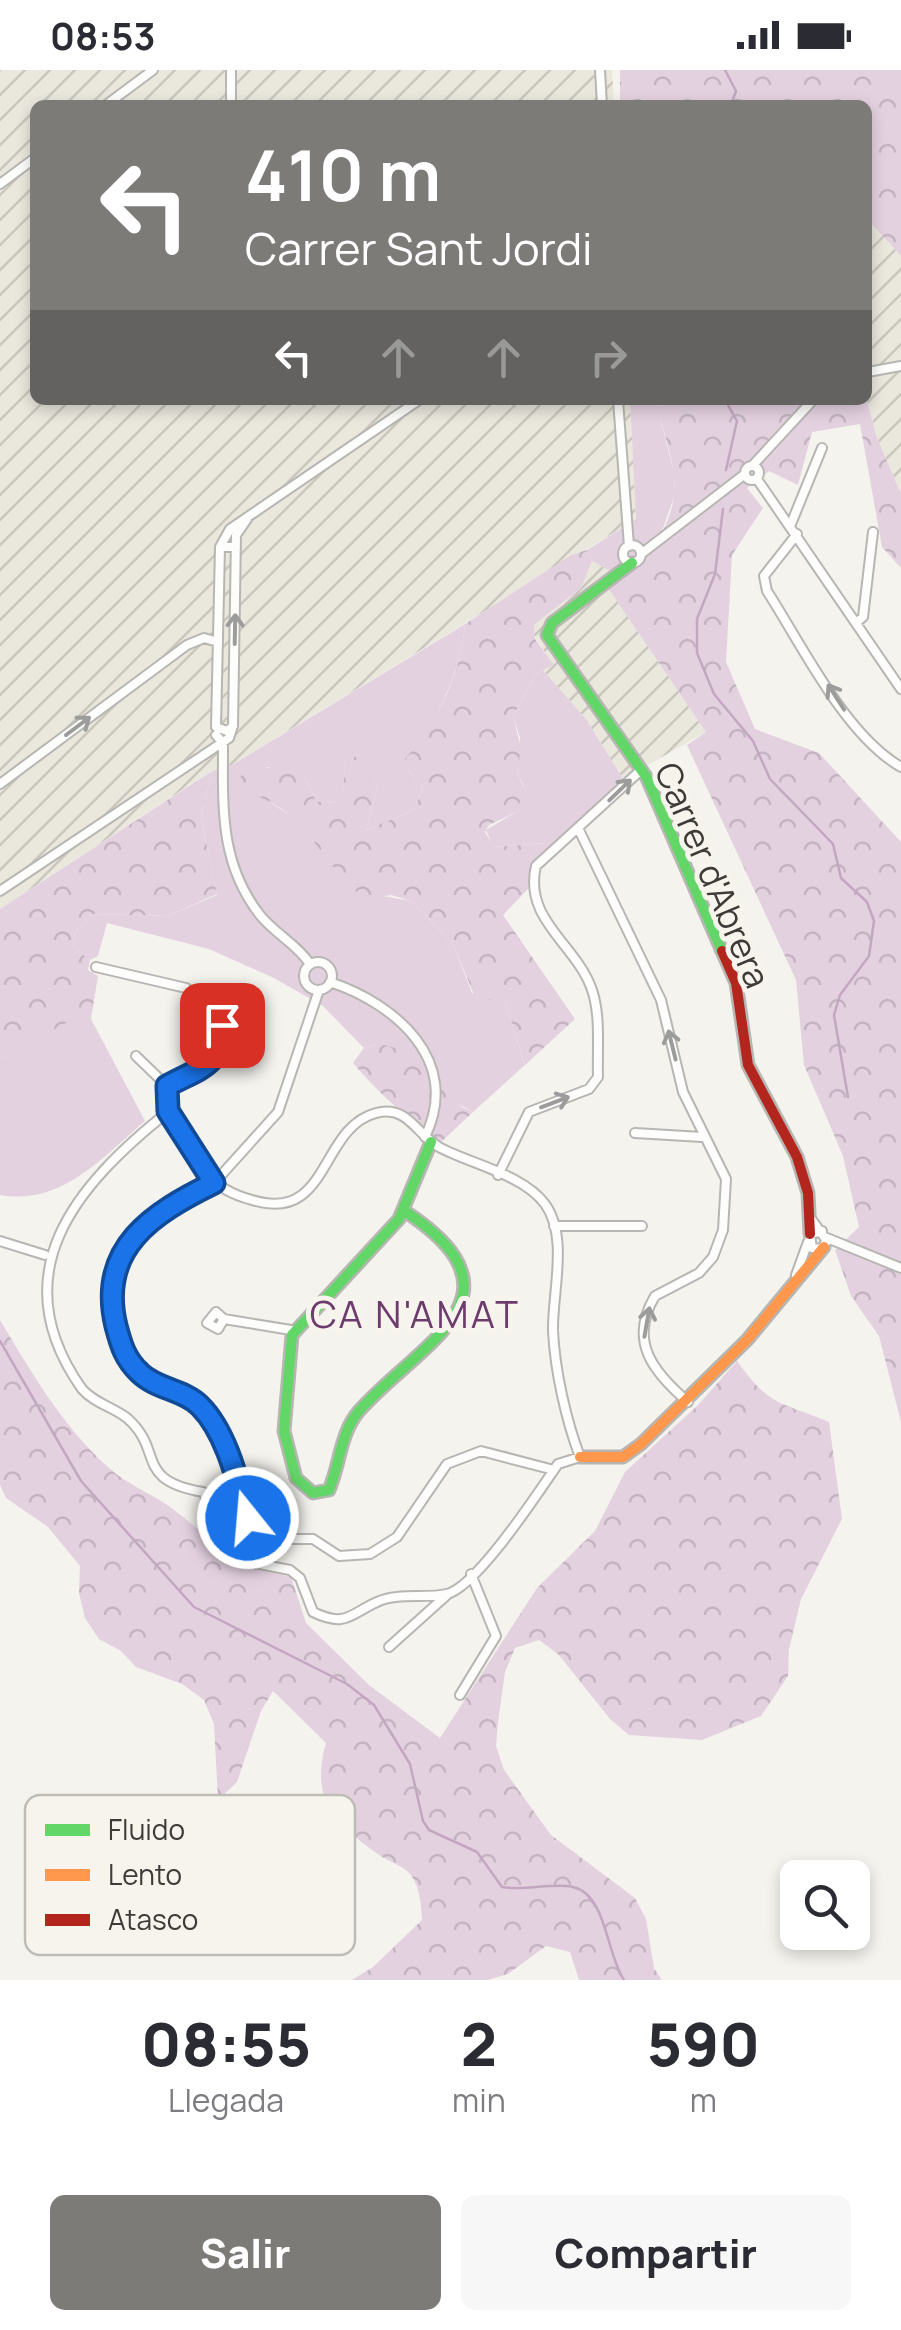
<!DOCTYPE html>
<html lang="es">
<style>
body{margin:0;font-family:Manrope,sans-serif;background:#f7f7f7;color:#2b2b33;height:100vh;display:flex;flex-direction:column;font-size:38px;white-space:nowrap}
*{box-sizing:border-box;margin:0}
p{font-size:32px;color:#7c7c81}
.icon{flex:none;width:55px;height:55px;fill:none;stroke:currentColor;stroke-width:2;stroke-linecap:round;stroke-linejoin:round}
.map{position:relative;height:1910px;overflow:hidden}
.sheet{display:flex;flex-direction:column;background:#fff;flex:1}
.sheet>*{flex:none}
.guide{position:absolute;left:30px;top:30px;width:842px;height:305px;border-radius:15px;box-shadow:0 5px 15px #0003;background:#7c7b78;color:#fff;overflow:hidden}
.fabs{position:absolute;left:780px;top:1790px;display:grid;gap:20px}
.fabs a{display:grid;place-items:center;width:90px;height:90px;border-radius:15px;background:#fff;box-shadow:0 5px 15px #0003;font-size:50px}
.pin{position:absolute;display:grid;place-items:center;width:85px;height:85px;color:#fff;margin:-42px;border-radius:20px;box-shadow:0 5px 15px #0006}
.me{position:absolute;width:110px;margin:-55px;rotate:343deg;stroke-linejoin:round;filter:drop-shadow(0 0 8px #0008)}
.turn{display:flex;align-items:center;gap:35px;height:210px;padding:0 50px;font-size:45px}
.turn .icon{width:130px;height:130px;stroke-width:2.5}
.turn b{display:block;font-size:70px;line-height:85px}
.lanes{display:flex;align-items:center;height:95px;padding:0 50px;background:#0003;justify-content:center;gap:50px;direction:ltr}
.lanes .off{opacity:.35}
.eta{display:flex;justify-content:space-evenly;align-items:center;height:170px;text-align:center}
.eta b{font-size:60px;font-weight:800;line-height:70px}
.cta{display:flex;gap:20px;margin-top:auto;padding:20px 50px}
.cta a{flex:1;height:115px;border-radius:15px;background:#7c7b78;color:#fff;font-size:40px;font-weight:800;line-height:115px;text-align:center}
.cta a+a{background:#f7f7f7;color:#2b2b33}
.status{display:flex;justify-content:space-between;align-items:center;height:70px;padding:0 50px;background:#fff;direction:ltr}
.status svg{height:28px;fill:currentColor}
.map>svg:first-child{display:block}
</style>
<div class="status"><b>08:53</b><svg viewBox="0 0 49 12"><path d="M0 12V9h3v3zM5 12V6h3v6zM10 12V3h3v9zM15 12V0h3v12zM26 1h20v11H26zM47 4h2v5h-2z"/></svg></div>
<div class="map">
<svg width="901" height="1910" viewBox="0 0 901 1910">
<defs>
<pattern id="industrial-furrows" width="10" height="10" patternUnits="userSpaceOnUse" patternTransform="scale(2.5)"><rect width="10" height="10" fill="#eae8dd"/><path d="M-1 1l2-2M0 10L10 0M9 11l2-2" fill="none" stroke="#cac8be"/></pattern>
<pattern id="forest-crowns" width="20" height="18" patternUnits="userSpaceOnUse" patternTransform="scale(2.5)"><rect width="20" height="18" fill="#e4d1e0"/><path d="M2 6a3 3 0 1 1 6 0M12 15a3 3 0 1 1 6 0" fill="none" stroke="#c4b4c1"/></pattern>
</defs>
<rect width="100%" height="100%" fill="#f4f3ee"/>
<path fill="url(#industrial-furrows)" d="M0,0H612L614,35H35V330H630L636,449L232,695L211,701L0,839Z
M868,150L901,186V424L876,365L867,330Z
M592,491L612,501L603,510L706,662L623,709L586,649L543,600L553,595L533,563L534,555L581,518Z"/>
<path fill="#e4d1e0" d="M630,330H656L674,403V427L657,475L642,495L610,521L602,510L611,501L592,491L587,480L636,449Z
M465,554C460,610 434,650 406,698L423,718L414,740L366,760L378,716L367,693L346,690L342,724L335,733L316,731L305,707L267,697L239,722L258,724L298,751L340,804L383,826L411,831L453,874L472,923L505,932L525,995L473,1042L453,1031L433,998L376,974L364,978L323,936L272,907L209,879L107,853L98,886L90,890L73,877L75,862L93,844L168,846L217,825L201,747L212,701L232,695Z
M543,600L586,649L623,709L550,779L547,773L493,777L486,760L516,742L524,716L517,703L520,668L513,646L537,603Z
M73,948L99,964L145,1051C102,1088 61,1136 0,1125V989Z"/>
<path fill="url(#forest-crowns)" d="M620,0H901V186L868,150V35H620Z
M656,330H867L876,365L901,424V498L882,477L860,354L812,362L798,415L769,401L747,418L763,438L732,485L726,592L755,659L819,683L901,772V1352L879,1266L851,1226L835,1180L859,1157L843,1086L804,995L796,910L687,675L706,662L610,521C644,493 678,456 674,408C672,383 661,355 656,330Z
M587,480L592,491L581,518L534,555L535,569L554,595L537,603L513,646L521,678L517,703L525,719L516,742L489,755L485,762L494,777L547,773L550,779L534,793L528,819L503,845L575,949L525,995L505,932L475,927L453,874L411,831L391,825L366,829C320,796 303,730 239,722L235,715C248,687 283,700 305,707L316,731L334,733L342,724L346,690L353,686L367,692L378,716L366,760L414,740L423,718L406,698L405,689C438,650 460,607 465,554L571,485Z
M212,701L201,747L217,824L168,846L93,844L75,862L73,877L90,890L88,900L98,906L91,949L99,964L73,949L0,989V839Z
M376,974C394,976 424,985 435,1001C448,1019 449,1033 473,1042L439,1074C406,1046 382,1027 353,993L364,978Z
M0,1250C31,1302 63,1357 109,1398C127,1415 154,1424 174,1440C220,1475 229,1494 291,1507L306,1553L369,1615L440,1668L537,1518L595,1461L625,1402L698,1335L737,1291C771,1338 779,1331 829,1352L842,1449L801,1529L789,1579L788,1606L761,1646L702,1670L629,1665L610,1649L559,1585L539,1570L515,1578L505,1602L498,1652L496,1676L504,1700L551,1765L635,1828L646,1849L654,1898L662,1910H579L570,1882L546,1876L508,1904L487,1910H352L373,1897L422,1850C421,1834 420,1818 411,1805C405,1797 393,1793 384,1788C337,1756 309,1732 326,1673L273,1621L261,1641L237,1712L218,1730L214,1654L204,1630L182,1614L136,1597L121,1581L99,1569L85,1548L79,1523L80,1496L48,1457L6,1428L0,1415Z"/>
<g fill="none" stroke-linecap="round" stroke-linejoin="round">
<path stroke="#c3a7c0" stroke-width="2.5" d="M725,0L736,21L731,35
M725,330L737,351L726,400
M723,439L715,504L697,549V583L714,624L753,671L770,709L833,774L841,808L867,832L874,851L869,886L840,925L834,945L848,1027
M0,1271L81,1411L194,1537L347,1614L374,1635L410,1694L423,1751L429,1760L477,1782L502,1817C526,1821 555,1812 573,1817C607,1825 606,1884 624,1910"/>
<defs>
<path id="street" d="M231,0V35
M600,0L602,35
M106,35L153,0
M0,114L35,88
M868,302L901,296
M618,330L629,476
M753,395L813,330
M745 403a7 7 0 1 1 14 0a7 7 0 1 1-14 0Z
M757,409L901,619
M791,454L822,378
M797,464L764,506L767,521C802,575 845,665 901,697
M623 484a9 9 0 1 1 18 0a9 9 0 1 1-18 0Z
M220,477L230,459L419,330
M641,484L745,404
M857,552L863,547L873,462
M233,656L227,661L216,657L220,477H236
M216,665L223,673C223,736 219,793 260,845C275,864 297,874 310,894
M0,714L187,575L204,568L218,572
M579,760L661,930L683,1022L726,1109L723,1160L713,1187L699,1203L655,1226C628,1271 653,1302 688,1332
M0,821L229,668L233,656L236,465L247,449
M304 906a14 14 0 1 1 28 0a14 14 0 1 1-28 0Z
M96,897L186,918L218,940L222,967L209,998L167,1016
M330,912C396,934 462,991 425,1067
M319,920L278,1042L214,1113L159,1142L122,1180L115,1205L112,1239L123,1282L142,1306L199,1334L221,1371L249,1449L271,1469H313L339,1486L370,1484L397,1467L447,1394L481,1381L554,1400
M136,986L167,1016
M167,1016C169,1049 188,1077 207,1103C218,1118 234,1125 252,1130C330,1154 319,1058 376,1043C407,1034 417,1065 439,1077C470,1094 523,1104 545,1134C569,1167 552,1224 553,1261C555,1301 566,1350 580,1387L558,1394C539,1421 477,1517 447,1524C426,1529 398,1522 377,1532C350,1544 346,1558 313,1542L300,1508L290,1500L244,1491L231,1480L203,1422C133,1410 165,1381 127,1348C113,1337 94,1333 82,1319C0,1203 76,1115 169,1041
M635,1063L702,1067
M498,1105L529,1042L589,1019L598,1007C597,981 601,946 592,920C577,875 523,850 536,796L641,700
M812,1150L827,1171L821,1179L812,1178L810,1164L822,1161
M554,1156H642
M827,1168L901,1198
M0,1171L45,1185
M796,1205L808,1172
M224,1249L218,1259L207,1253L216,1242L224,1249L297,1261
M389,1577L448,1524
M460,1625L496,1566L471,1504"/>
<path id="fast" d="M632,493L552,553L547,565L647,708L722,881
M403,1140C535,1226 420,1272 359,1341C340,1363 340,1395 329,1420L313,1423L296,1408L284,1361L292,1265L399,1149L431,1072"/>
<path id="slow" d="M580,1387H623L641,1374L747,1270L824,1177"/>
<path id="jam" d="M722,881L736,913L748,995L797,1087L808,1123L810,1164"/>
</defs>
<use href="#street" stroke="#b8b6b3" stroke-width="12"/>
<use href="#fast" stroke="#b8b6b3" stroke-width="15"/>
<use href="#slow" stroke="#b8b6b3" stroke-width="15"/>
<use href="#jam" stroke="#b8b6b3" stroke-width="15"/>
<use href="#street" stroke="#fdfdfc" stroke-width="8"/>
<use href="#fast" stroke="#63d668" stroke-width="10"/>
<use href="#slow" stroke="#ff974d" stroke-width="10"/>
<use href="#jam" stroke="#b3261e" stroke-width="10"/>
</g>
<defs><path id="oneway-shaft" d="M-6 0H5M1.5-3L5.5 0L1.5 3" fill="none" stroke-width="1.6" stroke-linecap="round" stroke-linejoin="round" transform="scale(2.5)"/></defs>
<g stroke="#9c9c9a">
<use href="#oneway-shaft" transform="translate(235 559) rotate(-89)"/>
<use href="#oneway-shaft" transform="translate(836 627) rotate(-123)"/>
<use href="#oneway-shaft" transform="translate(78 656) rotate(-37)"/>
<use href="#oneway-shaft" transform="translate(620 720) rotate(-44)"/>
<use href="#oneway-shaft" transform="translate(672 975) rotate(-104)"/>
<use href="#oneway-shaft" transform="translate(555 1032) rotate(-21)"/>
<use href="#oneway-shaft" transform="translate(647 1252) rotate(-80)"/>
</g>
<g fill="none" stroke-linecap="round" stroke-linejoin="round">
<defs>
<path id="route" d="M222,955C224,996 197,999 167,1016L168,1041L214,1113C153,1143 97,1178 116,1256C121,1275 125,1289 140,1303C156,1319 185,1320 200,1336C227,1363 238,1413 248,1448"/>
</defs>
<use href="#route" stroke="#114b97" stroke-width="25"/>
<use href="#route" stroke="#1a73e8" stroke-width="18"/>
</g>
<g text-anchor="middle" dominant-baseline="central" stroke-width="10" stroke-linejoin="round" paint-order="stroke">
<g font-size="35" fill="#3c3b38" stroke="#f6f4ec">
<text transform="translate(713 805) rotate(67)">Carrer d'Abrera</text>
</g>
<g font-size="38" letter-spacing="2.5" fill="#6d3b6d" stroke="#f6f4ec">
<text x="415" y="1243">CA N'AMAT</text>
</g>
</g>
<rect x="25" y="1725" width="330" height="160" rx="15" fill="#f6f4ec" stroke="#bebcb6" stroke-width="2.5"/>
<rect x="45" y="1754" width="45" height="12" fill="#63d668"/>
<rect x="45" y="1799" width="45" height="12" fill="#ff974d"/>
<rect x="45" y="1844" width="45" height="12" fill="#b3261e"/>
<g font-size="28" fill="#3c3b38">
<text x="108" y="1770">Fluido</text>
<text x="108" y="1815">Lento</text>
<text x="108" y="1860">Atasco</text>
</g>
</svg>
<div class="fabs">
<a><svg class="icon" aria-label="search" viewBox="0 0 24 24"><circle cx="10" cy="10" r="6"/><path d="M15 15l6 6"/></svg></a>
</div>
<div class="pin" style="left:222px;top:955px;background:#d93025"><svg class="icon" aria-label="arrive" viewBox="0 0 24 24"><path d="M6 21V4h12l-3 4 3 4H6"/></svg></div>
<svg class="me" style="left:248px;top:1448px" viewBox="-20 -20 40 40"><circle r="17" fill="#1a73e8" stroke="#fff" stroke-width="3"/><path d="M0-11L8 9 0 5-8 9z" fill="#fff"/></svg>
<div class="guide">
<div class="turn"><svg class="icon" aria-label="left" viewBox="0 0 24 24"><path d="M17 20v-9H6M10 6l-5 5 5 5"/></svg><div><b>410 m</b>Carrer Sant Jordi</div></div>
<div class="lanes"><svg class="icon" aria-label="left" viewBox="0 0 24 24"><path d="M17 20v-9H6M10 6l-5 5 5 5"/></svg><svg class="icon off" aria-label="ahead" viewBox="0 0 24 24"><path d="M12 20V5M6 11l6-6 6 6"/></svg><svg class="icon off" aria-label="ahead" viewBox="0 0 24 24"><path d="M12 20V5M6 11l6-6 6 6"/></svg><svg class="icon off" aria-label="right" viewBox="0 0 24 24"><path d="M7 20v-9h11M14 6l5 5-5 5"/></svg></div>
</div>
</div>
<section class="sheet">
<div class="eta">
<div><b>08:55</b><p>Llegada</p></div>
<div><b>2</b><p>min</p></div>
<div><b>590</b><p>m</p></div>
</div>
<div class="cta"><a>Salir</a><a>Compartir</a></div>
</section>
